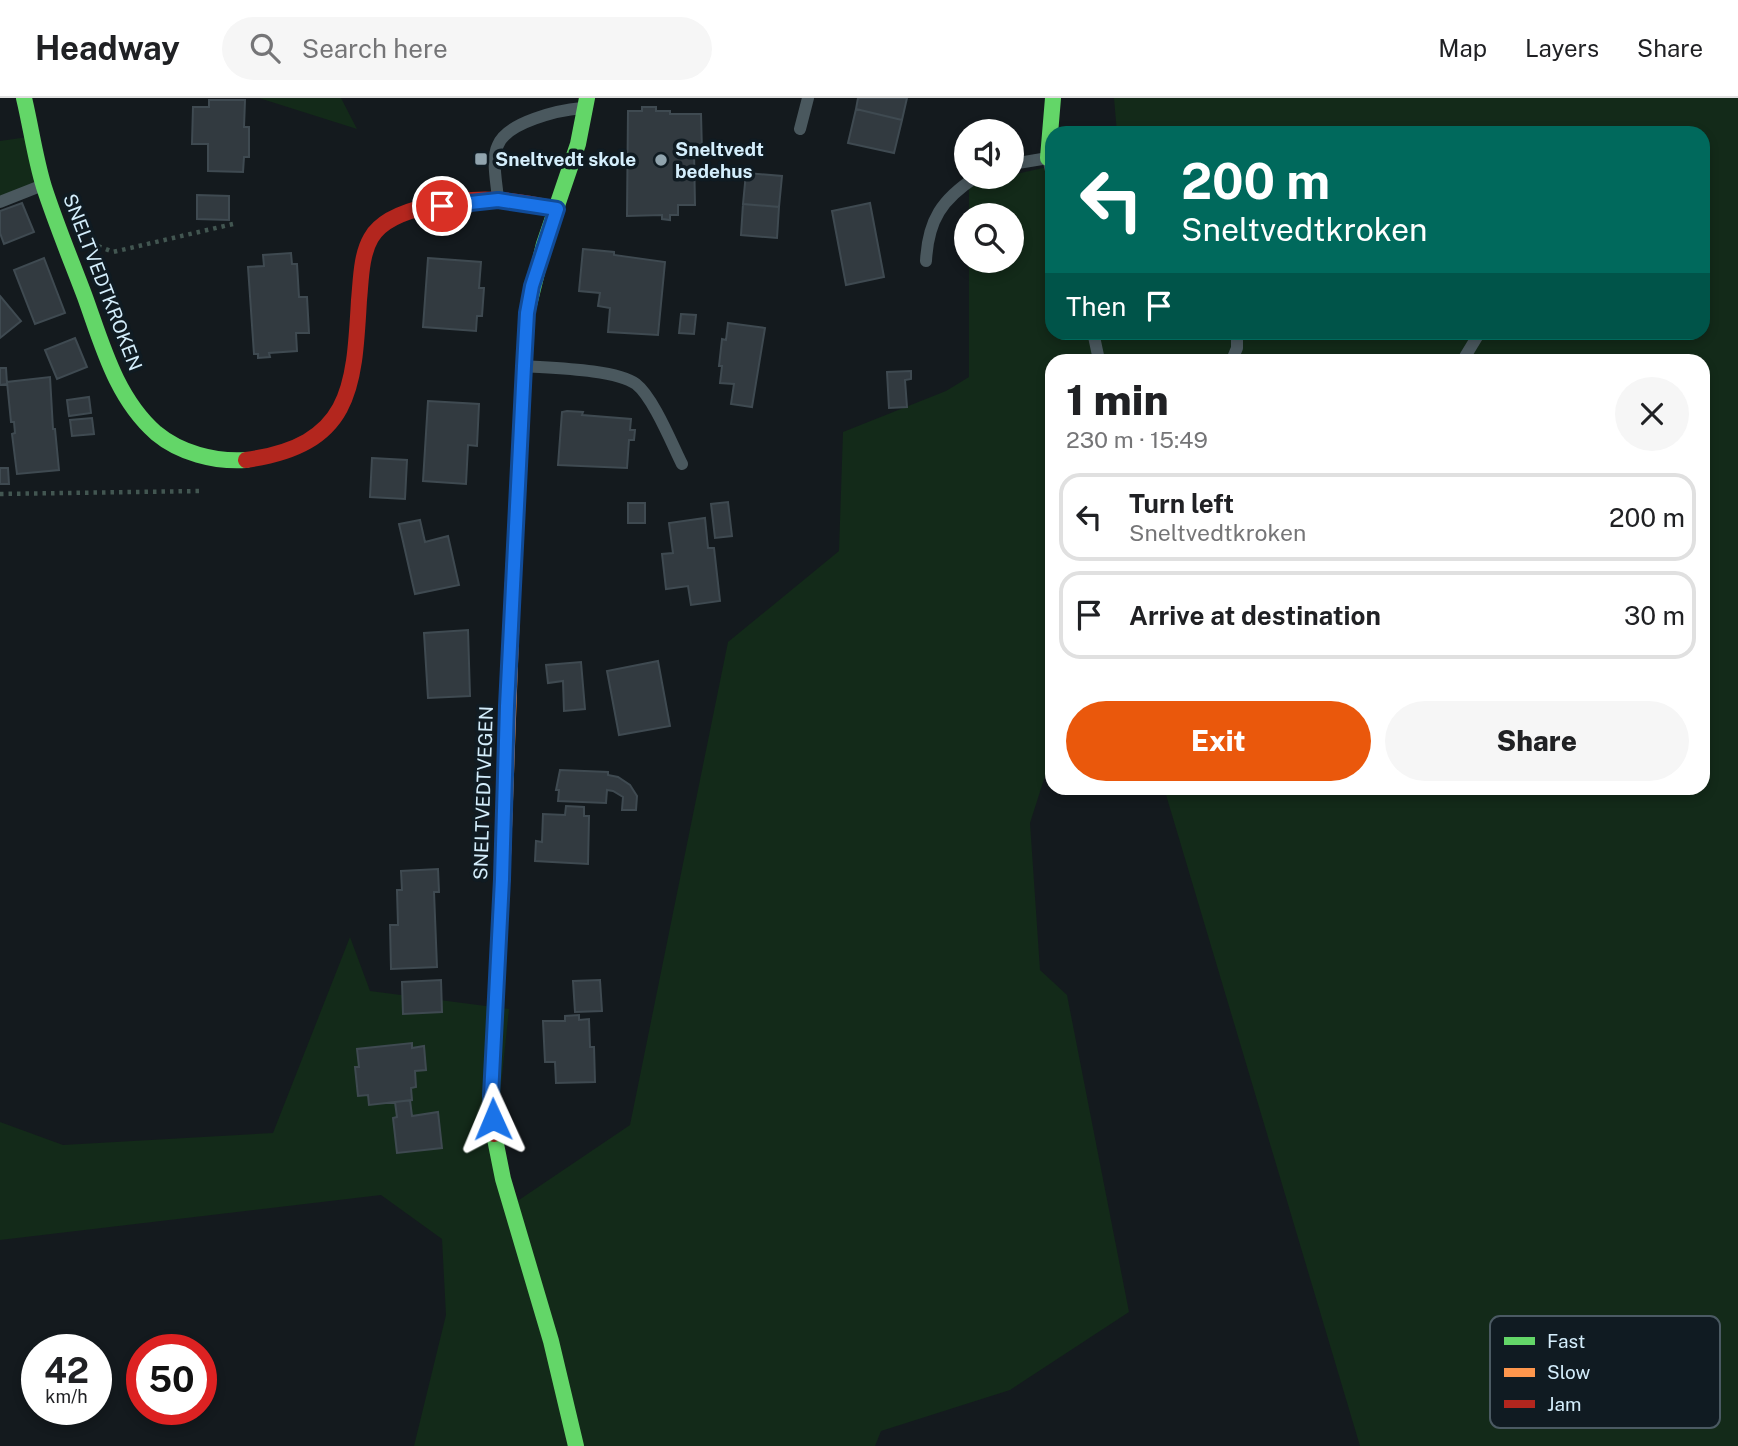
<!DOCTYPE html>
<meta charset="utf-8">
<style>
body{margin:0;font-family:"Public Sans",sans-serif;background:#f6f6f6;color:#202124;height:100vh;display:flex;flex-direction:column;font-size:26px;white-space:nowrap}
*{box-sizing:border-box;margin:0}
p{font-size:23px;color:#757577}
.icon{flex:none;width:38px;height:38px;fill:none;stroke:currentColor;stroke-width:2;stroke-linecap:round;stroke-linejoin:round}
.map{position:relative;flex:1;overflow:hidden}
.drawer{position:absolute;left:1045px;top:256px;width:665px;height:441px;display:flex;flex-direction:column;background:#fff;border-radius:21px;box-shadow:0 4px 10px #0003}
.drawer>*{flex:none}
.hud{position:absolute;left:1045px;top:28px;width:665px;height:214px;border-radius:21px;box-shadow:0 4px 10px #0003;background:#00695c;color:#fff;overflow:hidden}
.controls{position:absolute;left:954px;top:21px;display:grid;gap:14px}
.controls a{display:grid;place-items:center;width:70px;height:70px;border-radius:50%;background:#fff;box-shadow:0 4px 10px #0003;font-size:35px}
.speed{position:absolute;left:21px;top:1236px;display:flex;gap:14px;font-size:35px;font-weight:700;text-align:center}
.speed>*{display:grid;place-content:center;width:91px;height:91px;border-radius:50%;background:#fff;box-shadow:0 4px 10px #0003;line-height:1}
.speed small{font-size:18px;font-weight:400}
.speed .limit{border:10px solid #d22;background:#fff;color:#111}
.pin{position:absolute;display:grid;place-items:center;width:60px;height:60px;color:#fff;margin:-30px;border:4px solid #fff;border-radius:50%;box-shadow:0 2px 7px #0007}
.me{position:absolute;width:77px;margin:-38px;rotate:359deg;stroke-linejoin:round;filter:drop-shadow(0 0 5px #0008)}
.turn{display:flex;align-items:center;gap:24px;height:147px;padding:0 21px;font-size:32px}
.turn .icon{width:91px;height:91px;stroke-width:2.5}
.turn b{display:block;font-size:49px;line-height:60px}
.then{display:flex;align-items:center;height:66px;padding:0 21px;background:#0003;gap:14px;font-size:26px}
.round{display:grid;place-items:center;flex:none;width:74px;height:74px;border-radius:37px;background:#f6f6f6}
.summary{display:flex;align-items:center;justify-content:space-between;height:119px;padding:0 21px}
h1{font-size:42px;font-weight:800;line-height:52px}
.action{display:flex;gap:14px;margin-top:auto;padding:14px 21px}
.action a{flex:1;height:80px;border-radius:42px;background:#ea580c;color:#fff;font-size:28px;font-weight:800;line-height:80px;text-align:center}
.action a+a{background:#f6f6f6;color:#202124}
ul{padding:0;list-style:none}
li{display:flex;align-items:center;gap:21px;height:88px;margin:0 14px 10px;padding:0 7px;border:4px solid #e0e0e0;border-radius:21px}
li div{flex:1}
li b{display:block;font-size:26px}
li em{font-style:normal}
header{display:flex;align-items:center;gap:42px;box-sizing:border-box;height:98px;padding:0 35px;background:#fff;border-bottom:2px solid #e0e0e0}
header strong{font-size:33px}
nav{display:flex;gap:38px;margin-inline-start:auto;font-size:24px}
.search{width:490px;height:63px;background:#f6f6f6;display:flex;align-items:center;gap:18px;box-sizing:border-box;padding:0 24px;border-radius:38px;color:#757577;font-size:26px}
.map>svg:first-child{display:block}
</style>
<header>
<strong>Headway</strong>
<div class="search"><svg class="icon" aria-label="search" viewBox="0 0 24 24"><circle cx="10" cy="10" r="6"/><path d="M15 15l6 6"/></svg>Search here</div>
<nav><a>Map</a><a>Layers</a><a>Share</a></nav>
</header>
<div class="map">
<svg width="1738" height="1348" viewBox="0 0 1738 1348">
<rect width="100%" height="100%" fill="#141a1e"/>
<path fill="#132a19" d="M259,0H341L357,31Z
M1114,0H1738V1348H1360L1164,690H1703V262H1052V656L1030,725L1040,872L1067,897L1129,1214L1010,1292L881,1333L875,1348H414L446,1217L442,1141L381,1097L0,1142V1024L63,1047L273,1035L350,839L370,893L509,911L497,1026L516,1104L630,1027L728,544L839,453L843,334L946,293L969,279V163H1012V117H969V86L1012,79V77L1052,68V234H1703V35H1117Z
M35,38L50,87L0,105V43Z"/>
<path fill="#323a40" stroke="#3f4a51" stroke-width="2" d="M858,0H907L902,22L856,11Z
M209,2H245L244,29H249V59H244L243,74L208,73V46H192L193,9H209Z
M642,9H656V13H670V16H701L702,54H694L695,107H678V117H670V122L662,121V117L627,118L628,13H642Z
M856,11L902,22L894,55L848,45Z
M746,75L782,78L779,109L743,106Z
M197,97L229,98V122L197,121Z
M22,105L34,134L4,146L0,135V113Z
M870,105L884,179L846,187L832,113Z
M743,106L779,109L777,140L741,137Z
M583,151L614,154V157L665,164L658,237L608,234L610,210L598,208L600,195L579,193Z
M291,155L292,166H297L299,199H307L309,235H296L297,253L269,255L270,259L258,260V256H254L248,169L264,168L263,157Z
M44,160L65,215L35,226L14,172Z
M428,160L481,164L479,190H484L482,218H477L476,233L423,229Z
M0,198L21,223L0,240Z
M681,216L696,217L694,236L679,235Z
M728,225L765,230L752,309L731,306L734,286L720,285L722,268H719L722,241L726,242Z
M75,240L87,269L57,281L45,252Z
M0,270H6L7,286L0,287Z
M911,273V281L905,282L907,309L889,310L887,274Z
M50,279L53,331H55L59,372L17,376L12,336L15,335L14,324H11L7,284Z
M89,299L91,315L69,318L67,302Z
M428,303L479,306L477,348L468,347L466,386L423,383Z
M567,313L583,314L582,317L631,321L630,332H635L634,342H629L627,370L558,367L562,314Z
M92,320L94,336L72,338L70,322Z
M372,360L407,362L405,401L370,399Z
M0,370H8L9,386H0Z
M728,404L732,438L715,440L711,406Z
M628,405H645V425H628Z
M705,420L708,450H714L720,503L691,507L688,488L666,491L662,456L673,455L669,425Z
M420,422L425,444L448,438L459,487L415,496L399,426Z
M468,532L470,598L428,600L424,535Z
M658,563L670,628L619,637L607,573Z
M581,564L585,611L564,613L563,583L548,585L546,567Z
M560,672L608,674V677L618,679L630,687L637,698L636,712H622L623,699L613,693L607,692L606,705L558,703L559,692H556Z
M566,708L584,709V718H589L588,766L535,763L536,743L542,744L543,716L565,717Z
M438,771L439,794H434L437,869L391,871L390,827H398L397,792H402L401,773Z
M441,882L442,914L403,916L402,884Z
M600,882L602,913L575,914L573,883Z
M579,917V922L589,921L590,949H594L595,984L556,985L555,964H545L543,923H565V918Z
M412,945V950L424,948L426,972L415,973L416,989L411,990L412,1002L369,1007L368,997L358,998L355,969H359L357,951Z
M410,1002L412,1018L438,1014L442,1050L397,1055L393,1020L397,1019L395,1004Z"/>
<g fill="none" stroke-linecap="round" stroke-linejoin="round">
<path stroke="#425651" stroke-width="4.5" stroke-dasharray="3.5 5" stroke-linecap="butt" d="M98,148L113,154L233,126
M0,396L202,393"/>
<path stroke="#4a585e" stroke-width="12" d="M800,31L808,0
M1012,66L1048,60L1052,77
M498,102C497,86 491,61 498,47C507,24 559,12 582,10
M0,104L43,87
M926,163C928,122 942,101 976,79
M1093,234L1099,262
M1232,262L1237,250V234
M1463,262L1480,234
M524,268C550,270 616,271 636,286C653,299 672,346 682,366"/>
<path stroke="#63d668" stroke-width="16" d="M24,0C31,29 35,60 44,89C56,126 71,162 85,199C102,246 116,300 156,335C180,355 214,364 246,362
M1048,60L1053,0
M513,483L527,215L544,146L578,46L587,0
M494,1036L503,1081L551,1243L576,1348"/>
<path stroke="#ff974d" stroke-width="16" d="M502,786L513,483"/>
<path stroke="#b3261e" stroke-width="16" d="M246,362C351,347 354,292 359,202C361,182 361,157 371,140C389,107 466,100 499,102C519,103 538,107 557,111
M494,1036L491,998L502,786"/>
</g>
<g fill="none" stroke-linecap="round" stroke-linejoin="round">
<defs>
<path id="route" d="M442,108L498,102L557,111L532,188L527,215L524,268L507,608L502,781L491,998L493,1021"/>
</defs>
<use href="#route" stroke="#114b97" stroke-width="18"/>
<use href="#route" stroke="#1a73e8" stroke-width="12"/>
</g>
<g fill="#91a4ae" stroke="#101b22" stroke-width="2.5">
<rect x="474" y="54" width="14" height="14" rx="3.5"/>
<circle cx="661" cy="62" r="7"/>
</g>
<g text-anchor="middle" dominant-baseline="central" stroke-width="7" stroke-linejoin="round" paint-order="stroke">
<g font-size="19" font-weight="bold" fill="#d4eefc" stroke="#101b22" text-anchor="start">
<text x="675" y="51">Sneltvedt<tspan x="675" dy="22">bedehus</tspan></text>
<text x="495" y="61">Sneltvedt skole</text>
</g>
<g font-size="19" fill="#d4eefc" stroke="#101b22">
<text transform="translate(103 184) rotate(69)">SNELTVEDTKROKEN</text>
<text transform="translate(483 695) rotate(-88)">SNELTVEDTVEGEN</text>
</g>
</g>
<rect x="1490" y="1218" width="230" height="112" rx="10" fill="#101b22" stroke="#4b5a63" stroke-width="2"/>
<rect x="1504" y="1239" width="31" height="8" fill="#63d668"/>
<rect x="1504" y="1270" width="31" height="9" fill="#ff974d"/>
<rect x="1504" y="1302" width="31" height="8" fill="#b3261e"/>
<g font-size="19" fill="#d4eefc">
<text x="1547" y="1250">Fast</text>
<text x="1547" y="1281">Slow</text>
<text x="1547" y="1313">Jam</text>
</g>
</svg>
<div class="controls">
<a><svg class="icon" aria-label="sound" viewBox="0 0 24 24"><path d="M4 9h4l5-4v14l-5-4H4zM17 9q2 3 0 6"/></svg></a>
<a><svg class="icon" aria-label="search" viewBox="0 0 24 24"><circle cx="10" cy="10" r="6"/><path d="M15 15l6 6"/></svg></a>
</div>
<div class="speed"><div>42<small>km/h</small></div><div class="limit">50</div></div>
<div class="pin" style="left:442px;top:108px;background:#d93025"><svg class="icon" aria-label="arrive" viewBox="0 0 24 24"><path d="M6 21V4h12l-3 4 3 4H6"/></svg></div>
<svg class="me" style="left:493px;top:1021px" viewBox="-20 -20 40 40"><path d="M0-17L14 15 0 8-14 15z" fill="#1a73e8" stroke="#fff" stroke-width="4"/></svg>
<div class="hud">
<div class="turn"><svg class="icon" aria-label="left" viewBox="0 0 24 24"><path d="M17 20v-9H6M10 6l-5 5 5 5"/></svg><div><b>200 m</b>Sneltvedtkroken</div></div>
<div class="then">Then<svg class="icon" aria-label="arrive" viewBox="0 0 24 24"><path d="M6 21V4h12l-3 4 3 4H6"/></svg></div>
</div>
<section class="drawer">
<div class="summary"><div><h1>1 min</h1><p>230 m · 15:49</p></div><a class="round"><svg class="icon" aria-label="close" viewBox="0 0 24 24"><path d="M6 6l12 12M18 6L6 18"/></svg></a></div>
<ul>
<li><svg class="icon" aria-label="left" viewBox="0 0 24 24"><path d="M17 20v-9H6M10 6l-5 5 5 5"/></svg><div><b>Turn left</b><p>Sneltvedtkroken</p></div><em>200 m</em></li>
<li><svg class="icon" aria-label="arrive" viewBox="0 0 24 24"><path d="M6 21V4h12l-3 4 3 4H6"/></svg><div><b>Arrive at destination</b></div><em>30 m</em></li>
</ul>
<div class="action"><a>Exit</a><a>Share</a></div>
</section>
</div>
